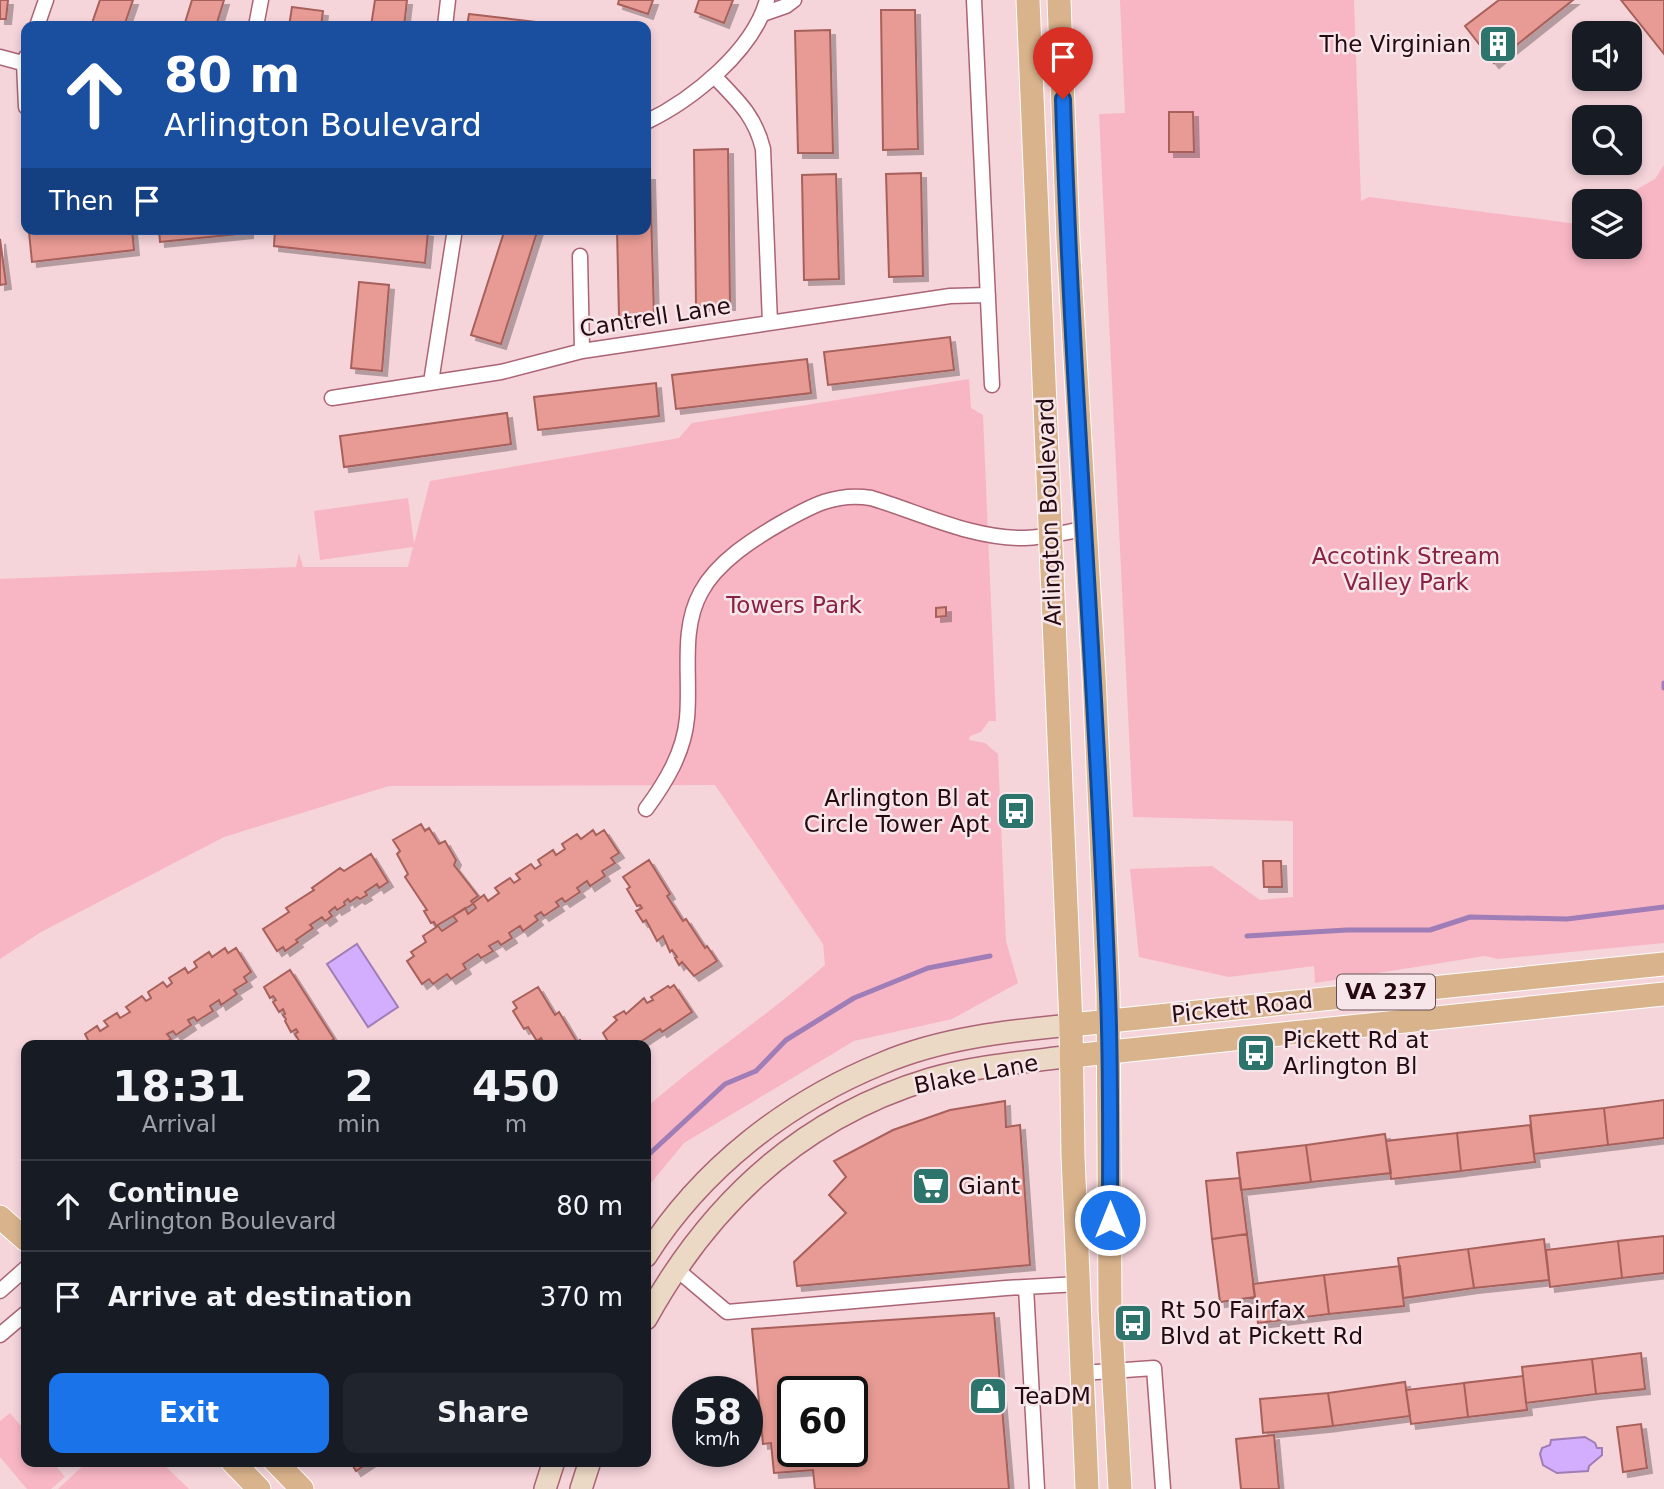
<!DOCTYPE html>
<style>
body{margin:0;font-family:"DejaVu Sans",sans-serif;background:#20242c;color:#f1f3f6;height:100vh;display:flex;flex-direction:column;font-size:26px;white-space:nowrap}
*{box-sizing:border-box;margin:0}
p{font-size:23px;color:#9ea1a6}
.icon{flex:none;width:38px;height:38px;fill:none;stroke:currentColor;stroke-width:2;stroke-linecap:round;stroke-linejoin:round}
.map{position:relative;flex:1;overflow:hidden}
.details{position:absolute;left:21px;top:1040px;width:630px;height:427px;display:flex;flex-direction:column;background:#171b24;border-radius:14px;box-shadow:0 4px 10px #0003}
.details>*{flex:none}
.banner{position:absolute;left:21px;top:21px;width:630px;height:214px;border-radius:14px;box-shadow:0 4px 10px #0003;background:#1a4fa0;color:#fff;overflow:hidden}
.tools{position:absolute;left:1572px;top:21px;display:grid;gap:14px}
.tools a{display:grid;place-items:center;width:70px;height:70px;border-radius:14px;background:#171b24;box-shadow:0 4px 10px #0003;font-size:35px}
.speed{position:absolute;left:672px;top:1376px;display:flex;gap:14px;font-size:35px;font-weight:700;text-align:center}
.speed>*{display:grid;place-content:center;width:91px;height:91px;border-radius:50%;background:#171b24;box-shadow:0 4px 10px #0003;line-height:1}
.speed small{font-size:18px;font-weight:400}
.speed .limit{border:4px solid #111;border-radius:10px;background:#fff;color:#111}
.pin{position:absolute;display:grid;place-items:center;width:60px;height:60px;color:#fff;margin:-72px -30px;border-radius:50% 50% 50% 0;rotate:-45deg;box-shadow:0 0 7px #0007}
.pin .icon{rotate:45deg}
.me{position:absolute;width:77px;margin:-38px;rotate:0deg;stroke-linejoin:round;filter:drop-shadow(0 0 5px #0008)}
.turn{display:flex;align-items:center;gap:24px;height:147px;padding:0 28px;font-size:32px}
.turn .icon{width:91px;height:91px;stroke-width:2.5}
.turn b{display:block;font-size:49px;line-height:60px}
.then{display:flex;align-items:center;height:66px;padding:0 28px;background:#0003;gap:14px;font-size:26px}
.eta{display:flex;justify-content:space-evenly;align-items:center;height:119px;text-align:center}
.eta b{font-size:42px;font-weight:700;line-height:49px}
.button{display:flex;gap:14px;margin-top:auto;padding:14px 28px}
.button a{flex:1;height:80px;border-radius:14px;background:#1a73e8;color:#fff;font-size:28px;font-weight:700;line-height:80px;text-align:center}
.button a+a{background:#20242c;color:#f1f3f6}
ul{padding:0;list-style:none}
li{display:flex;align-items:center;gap:21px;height:91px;padding:0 28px;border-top:2px solid #363941}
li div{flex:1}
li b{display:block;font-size:26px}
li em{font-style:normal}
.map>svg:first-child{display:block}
</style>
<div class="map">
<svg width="1664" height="1489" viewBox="0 0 1664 1489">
<defs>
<filter id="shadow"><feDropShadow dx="5" dy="5" stdDeviation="0" flood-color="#0004"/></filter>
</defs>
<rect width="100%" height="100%" fill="#f5d4da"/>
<path fill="#f8b6c4" d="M1120,0H1354L1361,201L1369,197L1577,224L1584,220V247H1629V201H1616L1655,179L1664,165V943L1498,959L1485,956L1315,983L1314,966L1229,977L1139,957L1130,869L1212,866L1260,900L1293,897V821L1133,817L1099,114L1125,113Z
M969,379L971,408L983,415L996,721H989L981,732L970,736L969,740L985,743L998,754L1006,941L1018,983L952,1019L854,1041L684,1143L646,1189V1108C703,1057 768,1016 825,965L823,944L715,785L389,786L224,837L41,932L0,959V579L296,567L299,553L303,567H408L413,547L320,560L314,511L408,498L414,544L430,481L679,438L692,423Z
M10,1413L26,1432V1461H52L65,1477L51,1489H27L0,1457V1421Z
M88,1461H160L189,1489H58Z"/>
<path fill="#d3aefe" stroke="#9f7db7" stroke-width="2" d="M357,944L398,1007L368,1027L327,964Z
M1585,1437L1595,1443L1597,1448H1602V1455L1589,1466L1588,1471L1557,1473L1543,1465L1540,1454L1542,1448L1550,1445L1551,1440Z"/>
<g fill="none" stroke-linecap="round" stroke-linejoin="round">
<path stroke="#9f7db7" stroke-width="5" d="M1664,683V688
M1247,936L1347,930H1430L1470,917L1567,919L1664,907
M646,1157L725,1084L756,1071L786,1040L854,998L928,968L990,956"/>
</g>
<path fill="#e89b94" stroke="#a7605b" stroke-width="2" fill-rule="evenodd" filter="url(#shadow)" d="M0,0H8L6,19H0Z
M100,0H133L124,26H91Z
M192,0H224L216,26H184Z
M375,0H407L404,26H371Z
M619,0H653L648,14L618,4Z
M699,0H733L724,23L695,12Z
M1499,0H1573L1494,63L1465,26Z
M1621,0H1664V54Z
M292,7L323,11L321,26H289Z
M881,10H915L918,149L883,150Z
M469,14L571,26H467Z
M830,30L833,153H798L795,31Z
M1169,112H1193L1194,152H1169Z
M728,149L730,305L696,306L694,150Z
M921,173L923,276L889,277L886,174Z
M836,174L839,279L804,280L802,175Z
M646,175H650L654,316L619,317L617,229H646Z
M56,229H132L134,250L32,262L29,232Z
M159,229H248V233L160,242Z
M275,229H399L428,232L425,263L274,246Z
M505,229H538L501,344L471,335Z
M0,239L6,284L0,285Z
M359,282L389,285L382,371L351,368Z
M950,337L954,370L828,385L824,352Z
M807,359L811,393L676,409L672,375Z
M656,383L659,416L538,430L534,397Z
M507,413L511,444L344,467L340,436Z
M946,607V616L936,617V608Z
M421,824L425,831L429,828L439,844L445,841L456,860L454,865L478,896L471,901L473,904L436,926L434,922L431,923L424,911L427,910L405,877L408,874L397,854L400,851L393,840Z
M593,830L596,835L604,830L619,853L611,858L615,863L602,871L605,876L590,886L587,881L577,888L580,892L565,902L562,898L556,902L559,906L544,916L541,912L535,916L538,920L523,931L520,926L509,933L512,938L501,945L498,941L489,946L493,951L481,958L478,954L463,964L466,969L451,979L447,974L433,984L429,979L422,984L407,961L414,956L411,952L426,942L423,936L438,926L442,931L457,921L453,916L465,908L468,914L476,908L473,903L484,895L488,901L499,893L495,888L510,878L514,883L520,879L516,874L531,864L535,869L541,865L538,860L553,850L556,855L565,849L562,844L577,834L581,839Z
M371,854L388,882L379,888L377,884L365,892L367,895L360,899L357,897L350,902L348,899L344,902L345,905L337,910L335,907L329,912L332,916L325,921L322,917L310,925L313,928L296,940L298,942L285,951L283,947L277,951L263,929L289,912L286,908L314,890L312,888L340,868L344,871Z
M649,860L670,894L667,896L683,921L686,919L705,948L707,946L717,961L694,976L682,962L679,965L675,958L677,957L672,950L670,952L663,936L657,941L646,920L643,922L636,911L642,908L640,905L637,906L627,889L630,887L623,877Z
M1263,861H1281L1282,887H1264Z
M225,948L228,953L236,948L251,972L244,977L247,982L234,990L237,994L221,1005L219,1000L210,1006L213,1011L197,1021L194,1017L188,1020L191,1025L176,1035L173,1031L167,1034L171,1039L162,1045H80L88,1040L85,1034L97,1026L100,1031L108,1026L104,1021L117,1013L120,1018L130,1012L126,1007L142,996L146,1001L151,998L148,992L163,982L167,987L172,983L169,978L185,968L188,973L197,967L194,962L209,952L212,957Z
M290,970L334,1039L325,1045H307L305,1042L301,1044L295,1034L298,1032L296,1029L291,1032L285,1021L286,1019L283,1015L285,1014L283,1009L279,1012L273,1002L276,1000L273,996L270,998L264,987Z
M674,985L692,1012L662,1032L660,1029L636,1045H610L603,1033L617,1020L614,1017L624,1011L626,1014L644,998L647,1003L653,1000L651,997L668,986L670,988Z
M538,987L555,1015L559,1012L577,1042L580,1040L582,1045H545L541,1038L537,1041L528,1027L524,1029L513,1011L517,1008L513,1002Z
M1664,1100V1138L1608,1145L1604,1108Z
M1005,1101L1006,1127L1020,1125L1030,1265L797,1286L794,1262L846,1213L829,1195L846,1177L834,1161L893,1130L950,1110Z
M1604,1108L1608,1145L1534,1154L1530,1116Z
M1530,1125L1535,1162L1461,1171L1457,1133Z
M1457,1133L1461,1171L1391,1179L1386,1141Z
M1385,1134L1391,1173L1311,1182L1306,1145Z
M1306,1145L1311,1182L1241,1190L1237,1153Z
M1240,1178L1247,1234L1212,1239L1206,1181Z
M1247,1234L1255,1297L1220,1302L1212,1239Z
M1664,1236V1273L1622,1278L1618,1241Z
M1544,1239L1549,1280L1474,1288L1468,1249Z
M1618,1241L1622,1278L1550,1287L1546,1250Z
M1468,1249L1474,1288L1403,1298L1398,1258Z
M1400,1266L1404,1306L1329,1314L1324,1275Z
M1324,1275L1329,1314L1258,1323L1253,1284Z
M994,1313L1009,1489H815L813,1470L774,1473L771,1443L763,1444L752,1329ZM793,1391H852V1451H793Z
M1641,1353L1645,1389L1596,1394L1592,1359Z
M1592,1359L1596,1394L1526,1403L1522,1367Z
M1523,1376L1527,1410L1468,1417L1464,1383Z
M1405,1382L1410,1416L1333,1426L1328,1393Z
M1464,1383L1468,1417L1411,1424L1406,1390Z
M1328,1393L1333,1426L1263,1433L1260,1399Z
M1641,1424L1647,1468L1623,1472L1617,1427Z
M1274,1435L1279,1489H1241L1236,1439Z
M350,1461H371L356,1471Z"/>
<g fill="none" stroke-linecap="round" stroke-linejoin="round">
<defs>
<path id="street" d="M974,0L992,385
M763,14L786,6L794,0
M37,26L46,0
M256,26L261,0
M445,26L448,0
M0,57L26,64
M26,57L24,63L26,107
M715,77C738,101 755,116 763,149L770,323
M646,122C692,100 753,51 767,0
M580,256L582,351
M431,382L455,229
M332,398L501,372L582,351L950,296L988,295
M646,809C666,782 684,752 687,718C691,676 680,630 701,592C717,562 753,539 781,523C811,506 836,492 871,498C921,513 972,539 1025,538C1045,537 1066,532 1085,529
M675,1268L727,1312L1006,1288L1078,1284
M1026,1287L1037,1489
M0,1291L26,1268
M0,1335L26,1313
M1082,1373L1154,1368L1163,1489"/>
<path id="secondary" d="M646,1256C702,1168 787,1102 883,1063C942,1038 1008,1031 1071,1025
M646,1319C710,1203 801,1118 930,1079C976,1066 1025,1062 1072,1056
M545,1489L554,1461
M581,1489L590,1461"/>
<path id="primary" d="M1028,0L1071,1025L1073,1156L1087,1489
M1059,0L1068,240L1094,676L1108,994L1110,1309L1120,1489
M1071,1025L1664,964
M1072,1056L1664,994
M0,1217L26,1240
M232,1461L259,1489
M275,1461L302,1489"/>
</defs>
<use href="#street" stroke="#ab6475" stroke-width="17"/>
<use href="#secondary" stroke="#ab6475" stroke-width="24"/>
<use href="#primary" stroke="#fff" stroke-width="25"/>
<use href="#street" stroke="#fff" stroke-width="14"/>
<use href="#secondary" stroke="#ecd9c5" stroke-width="21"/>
<use href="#primary" stroke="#d9b38c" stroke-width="23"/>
</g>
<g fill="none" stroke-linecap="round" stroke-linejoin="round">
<defs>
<path id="route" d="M1063,99C1072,398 1098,696 1108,995C1111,1070 1110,1145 1110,1220"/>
</defs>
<use href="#route" stroke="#114b97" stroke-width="18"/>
<use href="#route" stroke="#1a73e8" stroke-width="12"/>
</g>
<defs>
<symbol id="building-square" viewBox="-11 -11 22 22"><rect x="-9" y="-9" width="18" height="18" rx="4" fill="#2d746c" stroke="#f7e6e9"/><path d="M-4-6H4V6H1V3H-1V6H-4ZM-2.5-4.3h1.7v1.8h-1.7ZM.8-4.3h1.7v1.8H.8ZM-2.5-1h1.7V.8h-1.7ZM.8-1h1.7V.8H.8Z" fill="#fff"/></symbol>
<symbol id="bus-square" viewBox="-11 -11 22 22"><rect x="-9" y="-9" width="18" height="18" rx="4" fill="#2d746c" stroke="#f7e6e9"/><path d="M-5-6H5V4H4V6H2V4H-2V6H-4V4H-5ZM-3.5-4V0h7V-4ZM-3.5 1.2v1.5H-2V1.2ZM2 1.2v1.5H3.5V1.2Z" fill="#fff"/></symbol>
<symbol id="supermarket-square" viewBox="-11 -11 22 22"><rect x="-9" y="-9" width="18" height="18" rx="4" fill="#2d746c" stroke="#f7e6e9"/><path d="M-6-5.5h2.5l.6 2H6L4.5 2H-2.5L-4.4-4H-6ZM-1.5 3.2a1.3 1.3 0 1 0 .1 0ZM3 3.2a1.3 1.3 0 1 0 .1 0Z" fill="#fff"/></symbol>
<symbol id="shop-square" viewBox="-11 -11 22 22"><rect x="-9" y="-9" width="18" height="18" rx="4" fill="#2d746c" stroke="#f7e6e9"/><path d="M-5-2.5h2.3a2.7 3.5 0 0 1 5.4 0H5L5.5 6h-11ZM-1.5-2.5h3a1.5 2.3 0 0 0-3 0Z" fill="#fff"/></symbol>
</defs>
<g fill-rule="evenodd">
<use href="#building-square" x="1476" y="22" width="44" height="44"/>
<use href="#bus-square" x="994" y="789" width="44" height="44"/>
<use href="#bus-square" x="1234" y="1031" width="44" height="44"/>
<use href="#supermarket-square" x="909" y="1164" width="44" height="44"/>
<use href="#bus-square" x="1111" y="1301" width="44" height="44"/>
<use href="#shop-square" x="966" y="1374" width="44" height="44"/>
</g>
<g text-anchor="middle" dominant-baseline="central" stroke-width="5" stroke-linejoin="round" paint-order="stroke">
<rect fill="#f7e6e9" stroke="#644c52" stroke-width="2" x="1337" y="974.5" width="98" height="35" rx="5"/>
<g font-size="21" font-weight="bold" fill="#250a11">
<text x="1386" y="992">VA 237</text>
</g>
<g font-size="23" fill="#250a11" stroke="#f7e6e9" text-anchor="start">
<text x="1471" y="44" text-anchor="end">The Virginian</text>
<text x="989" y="798" text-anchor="end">Arlington Bl at<tspan x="989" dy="26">Circle Tower Apt</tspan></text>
<text x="1283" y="1040">Pickett Rd at<tspan x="1283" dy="26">Arlington Bl</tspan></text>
<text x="958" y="1186">Giant</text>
<text x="1160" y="1310">Rt 50 Fairfax<tspan x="1160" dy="26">Blvd at Pickett Rd</tspan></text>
<text x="1015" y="1396">TeaDM</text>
</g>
<g font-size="23" fill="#250a11" stroke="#f7e6e9">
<text transform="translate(655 317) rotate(-9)">Cantrell Lane</text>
<text transform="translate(1049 512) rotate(-92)">Arlington Boulevard</text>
<text transform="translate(1242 1007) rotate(-6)">Pickett Road</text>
<text transform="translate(976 1074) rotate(-11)">Blake Lane</text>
</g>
<g font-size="23" fill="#882145" stroke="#f7e6e9">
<text x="1406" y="556">Accotink Stream<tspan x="1406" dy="26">Valley Park</tspan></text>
<text x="794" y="605">Towers Park</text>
</g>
</g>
</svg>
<div class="tools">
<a><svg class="icon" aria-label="sound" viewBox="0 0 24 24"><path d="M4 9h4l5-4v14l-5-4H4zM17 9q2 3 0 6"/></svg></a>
<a><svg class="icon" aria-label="search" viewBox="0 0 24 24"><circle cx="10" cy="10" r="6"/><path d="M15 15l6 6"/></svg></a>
<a><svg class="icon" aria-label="layers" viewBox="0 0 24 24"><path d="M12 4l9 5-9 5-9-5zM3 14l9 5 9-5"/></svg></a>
</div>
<div class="speed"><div>58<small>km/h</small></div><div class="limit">60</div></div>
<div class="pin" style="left:1063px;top:99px;background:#d93025"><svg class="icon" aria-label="arrive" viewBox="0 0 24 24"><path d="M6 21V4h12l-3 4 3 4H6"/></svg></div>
<svg class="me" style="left:1110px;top:1220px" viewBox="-20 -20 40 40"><circle r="17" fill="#1a73e8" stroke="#fff" stroke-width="3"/><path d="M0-11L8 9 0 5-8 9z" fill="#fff"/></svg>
<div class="banner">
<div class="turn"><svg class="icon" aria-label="ahead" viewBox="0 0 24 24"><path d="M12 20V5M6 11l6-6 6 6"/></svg><div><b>80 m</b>Arlington Boulevard</div></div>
<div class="then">Then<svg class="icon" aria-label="arrive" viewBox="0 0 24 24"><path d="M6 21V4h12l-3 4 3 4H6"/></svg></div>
</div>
<section class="details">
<div class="eta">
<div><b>18:31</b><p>Arrival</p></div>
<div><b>2</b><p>min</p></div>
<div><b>450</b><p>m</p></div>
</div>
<ul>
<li><svg class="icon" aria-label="ahead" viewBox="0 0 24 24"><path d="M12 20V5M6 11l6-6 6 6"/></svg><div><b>Continue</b><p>Arlington Boulevard</p></div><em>80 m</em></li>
<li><svg class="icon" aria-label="arrive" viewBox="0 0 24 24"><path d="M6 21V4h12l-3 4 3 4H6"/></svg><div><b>Arrive at destination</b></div><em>370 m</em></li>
</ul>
<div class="button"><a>Exit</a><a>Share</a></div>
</section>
</div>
